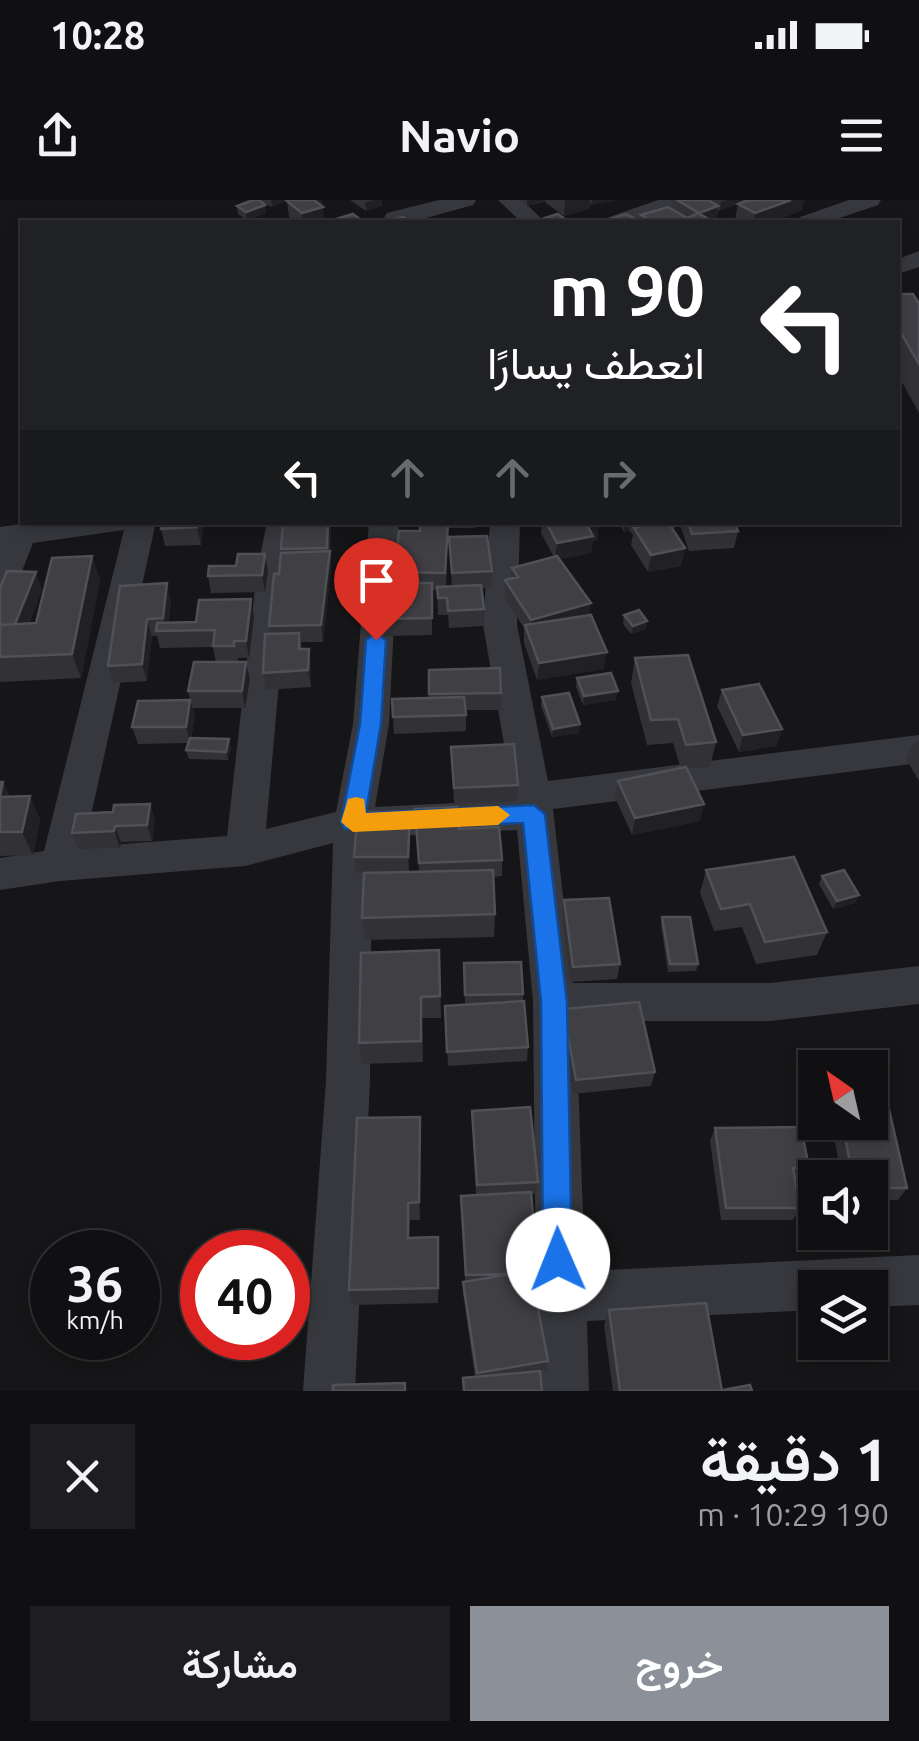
<!DOCTYPE html>
<html lang="ar">
<meta charset="utf-8">
<style>
body{margin:0;font-family:Ubuntu,Vazirmatn,sans-serif;background:#1e1e20;color:#f1f3f6;direction:rtl;height:100vh;display:flex;flex-direction:column;font-size:38px;white-space:nowrap}
*{box-sizing:border-box;margin:0}
p{font-size:32px;color:#9c9d9f}
.icon{flex:none;width:55px;height:55px;fill:none;stroke:currentColor;stroke-width:2;stroke-linecap:round;stroke-linejoin:round}
.map{position:relative;height:1191px;overflow:hidden;direction:ltr}
.panel{display:flex;flex-direction:column;background:#101012;flex:1}
.panel>*{flex:none}
.banner{position:absolute;left:20px;top:20px;width:880px;height:305px;border-radius:0px;box-shadow:0 5px 15px #0003,0 0 0 2px #303032;direction:rtl;background:#202124;color:#fff;overflow:hidden}
.needle{width:65px;rotate:326deg}
.buttons{position:absolute;left:798px;top:850px;display:grid;gap:20px}
.buttons a{display:grid;place-items:center;width:90px;height:90px;border-radius:0px;background:#101012;box-shadow:0 5px 15px #0003,0 0 0 2px #303032;font-size:50px}
.speed{position:absolute;left:30px;top:1030px;display:flex;gap:20px;font-size:50px;font-weight:700;text-align:center}
.speed>*{display:grid;place-content:center;width:130px;height:130px;border-radius:50%;background:#101012;box-shadow:0 5px 15px #0003,0 0 0 2px #303032;line-height:1}
.speed small{font-size:25px;font-weight:400}
.speed .limit{border:15px solid #d22;background:#fff;color:#111}
.pin{position:absolute;display:grid;place-items:center;width:85px;height:85px;color:#fff;margin:-102px -42px;border-radius:50% 50% 50% 0;rotate:-45deg;box-shadow:0 0 10px #0007}
.pin .icon{rotate:45deg}
.me{position:absolute;width:110px;margin:-55px;rotate:359deg;stroke-linejoin:round;filter:drop-shadow(0 0 8px #0008)}
.turn{display:flex;align-items:center;gap:35px;height:210px;padding:0 30px;font-size:45px}
.turn .icon{width:130px;height:130px;stroke-width:2.5}
.turn b{display:block;font-size:70px;line-height:85px}
.lanes{display:flex;align-items:center;height:95px;padding:0 30px;background:#0003;justify-content:center;gap:50px;direction:ltr}
.lanes .off{opacity:.35}
.round{display:grid;place-items:center;flex:none;width:105px;height:105px;border-radius:0px;background:#1e1e20}
.head{display:flex;align-items:center;justify-content:space-between;height:170px;padding:0 30px}
h1{font-size:60px;font-weight:600;line-height:75px}
.cta{display:flex;gap:20px;margin-top:auto;padding:20px 30px}
.cta a{flex:1;height:115px;border-radius:0px;background:#8c9099;color:#fff;font-size:40px;font-weight:600;line-height:115px;text-align:center}
.cta a+a{background:#1e1e20;color:#f1f3f6}
.status{display:flex;justify-content:space-between;align-items:center;height:70px;padding:0 50px;background:#101012;direction:ltr}
.status svg{height:28px;fill:currentColor}
header{display:flex;justify-content:space-between;align-items:center;height:130px;padding:0 30px;background:#101012;font-size:45px;font-weight:600}
.map>svg:first-child{display:block}
</style>
<div class="status"><b>10:28</b><svg viewBox="0 0 49 12"><path d="M0 12V9h3v3zM5 12V6h3v6zM10 12V3h3v9zM15 12V0h3v12zM26 1h20v11H26zM47 4h2v5h-2z"/></svg></div>
<header><svg class="icon" aria-label="menu" viewBox="0 0 24 24"><path d="M4 6h16M4 12h16M4 18h16"/></svg>Navio<svg class="icon" aria-label="share" viewBox="0 0 24 24"><path d="M12 15V3M7 8l5-5 5 5M5 13v7h14v-7"/></svg></header>
<div class="map">
<svg width="919" height="1191" viewBox="0 0 919 1191">
<rect width="100%" height="100%" fill="#161618"/>
<g fill="none" stroke-linecap="round" stroke-linejoin="round">
<path fill="#37383d" fill-rule="evenodd" d="M439,0H476L473,5L412,22H387L384,18L387,13Z
M498,0H522L545,22H521Z
M658,0H690L687,5L637,22H606L609,17Z
M849,0H881L878,5L828,22H797L800,17Z
M919,51V67L898,74V59Z
M36,322H156L84,647L227,636L257,371L267,322H297L289,371L266,629L336,612L353,524L369,322H399L389,524L375,607L514,600L483,425L490,322H520L517,425L548,581L919,535V563L553,609L573,783H770L919,766V804L770,821H576L585,1071L919,1055V1105L870,1107V1088H815V1110L587,1121L589,1191H537L533,802L517,630L372,637L370,881L355,1191H303L326,881L333,643L245,666L60,681L0,690V658L44,651L124,330L33,343L11,399L0,402V327Z"/>
</g>
<path fill="#323236" d="M261,0H286L272,7L262,2L266,13L247,20L238,14L237,6L261,2Z
M322,0L324,22H296L289,17L287,1Z
M350,0H382V6L366,11Z
M518,0H616L591,5L590,4L589,9L564,16L546,3V1L527,6Z
M673,0H741L719,11L718,10L716,21L731,22H602H640L641,15L671,9Z
M741,0H804L801,11L770,22H740L735,20L738,4L744,2Z
M898,94L919,104V213L898,175Z
M331,322L330,351L331,369L323,442H301L302,449H309L311,466V487L266,490L263,473L270,434L269,426L279,374L283,323Z
M420,322H475V328H448L446,387H452L449,337L492,371L491,388L481,389L484,409L483,426L449,428L448,415H438L437,390H432V435L385,436L384,419L396,383L395,372L420,331Z
M542,322L599,323L597,340L593,341L591,353L560,359L589,415L604,469L537,480L524,443V428L505,398V380L511,379L512,368L554,357L541,333Z
M618,322H676L675,328L672,329L685,348L681,366L648,372L631,345L633,335L629,330L624,332Z
M679,322H734L738,331L734,348L689,351Z
M204,323L201,345L165,346L161,329Z
M265,354L268,371L265,392L211,393L208,376Z
M92,356L100,381L81,478L0,482V388L42,389L29,424L36,423Z
M120,386L171,400L169,422H196L254,416L249,458H238V462L250,479L245,508H192L188,491L216,462L213,447L160,448L157,436H152L147,481L114,483L108,466Z
M624,415L646,429L631,434L623,424Z
M635,458L716,542L710,567L687,568L700,621L632,635L615,597L618,581L681,569L673,543L647,545L631,483Z
M429,470L501,493V510H466V531L394,534L392,499L429,498Z
M577,478L616,500L583,505L576,487Z
M722,490L777,546L739,552L717,506Z
M542,497L579,533L552,537L541,506Z
M190,500L195,517L191,538L231,548L228,560L189,559L186,550L188,543L138,544L132,527Z
M919,541V581L906,559L914,542Z
M451,547L518,585V601L454,604Z
M0,582L10,597L30,596L40,620L33,655L0,656Z
M150,604L155,620L152,641L121,642L120,648L78,649L72,633L113,612Z
M415,609L459,629L502,660V676L493,677L495,714L494,737L365,740L362,718L395,673H356L354,657L410,628L409,672H419Z
M706,670L827,732L817,755L756,764L742,727L714,731L700,693Z
M822,676L859,695L855,703L833,709L819,684Z
M564,700L620,764L617,779L570,782L562,716Z
M662,717L698,764L696,771L668,772L661,725Z
M439,750L441,818H422L423,862L362,864L359,843Z
M464,763L523,794V801L528,847L527,861L448,866L445,806L465,804Z
M563,809L655,872L651,886L573,894L561,824Z
M472,911L538,982L536,994H531L538,1071L536,1082H533L548,1161L546,1170L540,1171L542,1191H463V1178L475,1177L463,1093V1082H465L461,1008L476,995Z
M420,917V1020H410L409,1038L439,1054L438,1103L353,1105L349,1090Z
M831,922H870L907,988L898,1000H870V978H842Z
M715,928L809,968L802,980H796L800,1008L793,1020H721L710,941Z
M609,1110L722,1191H752H613L604,1125Z"/>
<path fill="#212124" d="M271,0H286L272,7Z
M310,0H322L324,22H303L302,13Z
M374,0H382V6L366,11L365,3Z
M527,0H546L527,6Z
M565,0H590L589,9L564,16Z
M592,0H616L591,5Z
M727,0H741V3L719,11L721,2Z
M791,0H804L801,11L770,22H754L755,13Z
M265,5L266,13L247,20L246,12Z
M718,6L716,22H698L699,13Z
M198,322H204L201,345L197,327Z
M328,322H331L329,353L330,351L331,369L323,442L321,425L329,361Z
M625,322H630L629,330L624,332Z
M599,323L597,340L593,341L591,353L555,360L557,343L587,325Z
M685,348L681,366L648,372L651,355Z
M265,354L268,371L265,392L262,375Z
M92,356L100,381L81,478L72,454Z
M36,372L42,389L20,445L14,428Z
M167,383L171,400L168,431H166L163,418Z
M251,399L254,416L249,458L246,441Z
M591,403L589,420L530,437L531,420Z
M147,419L152,436L147,481L142,464Z
M647,421L646,429L631,434L633,426Z
M309,449L311,466V487L308,470Z
M607,452L604,469L537,480L539,463Z
M246,462L250,479L245,508L242,491Z
M618,491L616,500L583,505L584,496Z
M190,500L195,517L190,543L186,527Z
M580,524L579,533L552,537L553,529Z
M782,529L777,546L739,552L743,535Z
M229,539L231,548L228,560L226,552Z
M3,582L15,606L0,597Z
M30,596L40,620L33,655L22,632Z
M150,604L155,620L152,641L147,625Z
M704,604L700,621L632,635L635,618Z
M410,612V628L409,673L408,657Z
M115,626L121,642L120,648L114,631Z
M859,695L855,703L833,709L837,701Z
M420,917L421,936L420,1020L419,1002Z"/>
<path fill="#3f3f44" stroke="#4f5156" stroke-width="2.5" d="M253,0H259L265,5L246,12L237,6Z
M291,0H314L323,7L302,13L287,1Z
M677,0H708L718,6L699,13Z
M749,0H791L755,13L738,4Z
M668,7L687,18L676,22H653L641,15Z
M698,13L714,22H680Z
M353,14L361,20L353,22H340L336,19Z
M558,14L569,22H551L545,18Z
M626,14L641,22H602Z
M403,17L410,22H383Z
M898,94H913L919,104V164L898,128Z
M162,322H198L197,327L161,329Z
M328,322L327,348L281,349L283,323Z
M420,322H448L445,373L395,372L399,331H420Z
M546,322H599V323L587,325L593,336L557,343Z
M638,322H653L644,325L668,322L685,348L651,355L634,328L641,326Z
M688,322H734L738,331L692,334Z
M487,336L492,371L452,373L449,337Z
M330,351L321,425L269,426L274,374H279L281,353Z
M238,354H265L262,375L208,376L209,366H236Z
M92,356L72,454L0,457V425L36,423L52,358Z
M557,356L591,403L531,420L505,380L518,377L512,368Z
M7,371L36,372L15,424L0,425V388Z
M167,383L163,418L147,419L142,464L108,466L120,386Z
M385,383H432V418L384,419Z
M481,385L484,409L448,411L447,398H438L437,387Z
M251,399L246,441H234V446H213L215,430L156,431L157,423L196,422L199,400Z
M639,410L647,421L633,426L624,415Z
M591,415L607,452L539,463L525,425Z
M299,433V449H309L308,470L263,473L265,434Z
M688,455L716,542L686,545L678,519L651,520L635,458Z
M194,462H246L242,491H188Z
M500,468L501,493L429,494V470Z
M611,473L618,491L584,496L577,478Z
M759,484L782,529L743,535L722,490Z
M569,493L580,524L553,529L542,497Z
M464,497L466,515L393,517L392,499Z
M190,500L186,527H132L138,501Z
M190,538L229,539L226,552L186,550Z
M514,544L518,585L454,588L451,547Z
M686,567L704,604L635,618L618,581Z
M0,582H3L0,597L30,596L22,632H0Z
M150,604L147,625L115,626L114,631L72,633L76,614L113,612L114,605Z
M457,607L459,629L499,627L502,660L419,663L415,609Z
M358,612H410L408,657H354Z
M794,657L827,732L765,742L750,704L721,709L706,670Z
M493,670L495,714L362,718L364,673Z
M844,670L859,695L837,701L822,676Z
M609,698L620,764L573,767L564,700Z
M662,717H690L698,764H670Z
M439,750L440,796L421,797V841L359,843L361,753Z
M521,762L523,794L465,795L464,763Z
M524,801L528,847L447,852L445,806Z
M639,802L655,872L576,880L563,809Z
M870,905H888L907,988H870V978H853L842,922H870Z
M530,907L538,982L477,985L472,911Z
M420,917L419,1002L408,1003V1038L438,1037V1088L349,1090L357,918Z
M801,927L809,968H793L800,1008H726L715,928Z
M531,992L538,1071L531,1072L548,1161L477,1173L463,1082L511,1074L466,1075L461,996Z
M706,1103L722,1191H620L609,1110Z
M540,1171L542,1191H464L463,1178Z
M405,1183V1191H333V1185Z
M750,1185L752,1191L723,1190Z"/>
<path fill="#1a73e8" stroke="#114b97" stroke-width="2.5" d="M376,433L386,440L381,524L366,613L534,605L545,614L567,802L572,1060L568,1071L558,1075L547,1071L543,1060L541,802L523,623L345,629L341,622L360,524L366,440Z"/>
<path fill="#f59e0b" d="M356,597L364,599L366,613L498,606L510,615L498,625L353,632L341,622L348,599Z"/>
</svg>
<div class="buttons">
<a><svg class="needle" viewBox="-14 -14 28 28"><path d="M0-13l5 13h-10z" fill="#e53935"/><path d="M0 13l5-13h-10z" fill="#9c9d9f"/></svg></a>
<a><svg class="icon" aria-label="sound" viewBox="0 0 24 24"><path d="M4 9h4l5-4v14l-5-4H4zM17 9q2 3 0 6"/></svg></a>
<a><svg class="icon" aria-label="layers" viewBox="0 0 24 24"><path d="M12 4l9 5-9 5-9-5zM3 14l9 5 9-5"/></svg></a>
</div>
<div class="speed"><div>36<small>km/h</small></div><div class="limit">40</div></div>
<div class="pin" style="left:376px;top:440px;background:#d93025"><svg class="icon" aria-label="arrive" viewBox="0 0 24 24"><path d="M6 21V4h12l-3 4 3 4H6"/></svg></div>
<svg class="me" style="left:558px;top:1060px" viewBox="-20 -20 40 40"><circle r="19" fill="#fff"/><path d="M0-13L10 11 0 6-10 11z" fill="#1a73e8"/></svg>
<div class="banner">
<div class="turn"><svg class="icon" aria-label="left" viewBox="0 0 24 24"><path d="M17 20v-9H6M10 6l-5 5 5 5"/></svg><div><b>90 m</b>انعطف يسارًا</div></div>
<div class="lanes"><svg class="icon" aria-label="left" viewBox="0 0 24 24"><path d="M17 20v-9H6M10 6l-5 5 5 5"/></svg><svg class="icon off" aria-label="ahead" viewBox="0 0 24 24"><path d="M12 20V5M6 11l6-6 6 6"/></svg><svg class="icon off" aria-label="ahead" viewBox="0 0 24 24"><path d="M12 20V5M6 11l6-6 6 6"/></svg><svg class="icon off" aria-label="right" viewBox="0 0 24 24"><path d="M7 20v-9h11M14 6l5 5-5 5"/></svg></div>
</div>
</div>
<section class="panel">
<div class="head"><div><h1>1 دقيقة</h1><p>190 m · 10:29</p></div><a class="round"><svg class="icon" aria-label="close" viewBox="0 0 24 24"><path d="M6 6l12 12M18 6L6 18"/></svg></a></div>
<div class="cta"><a>خروج</a><a>مشاركة</a></div>
</section>
